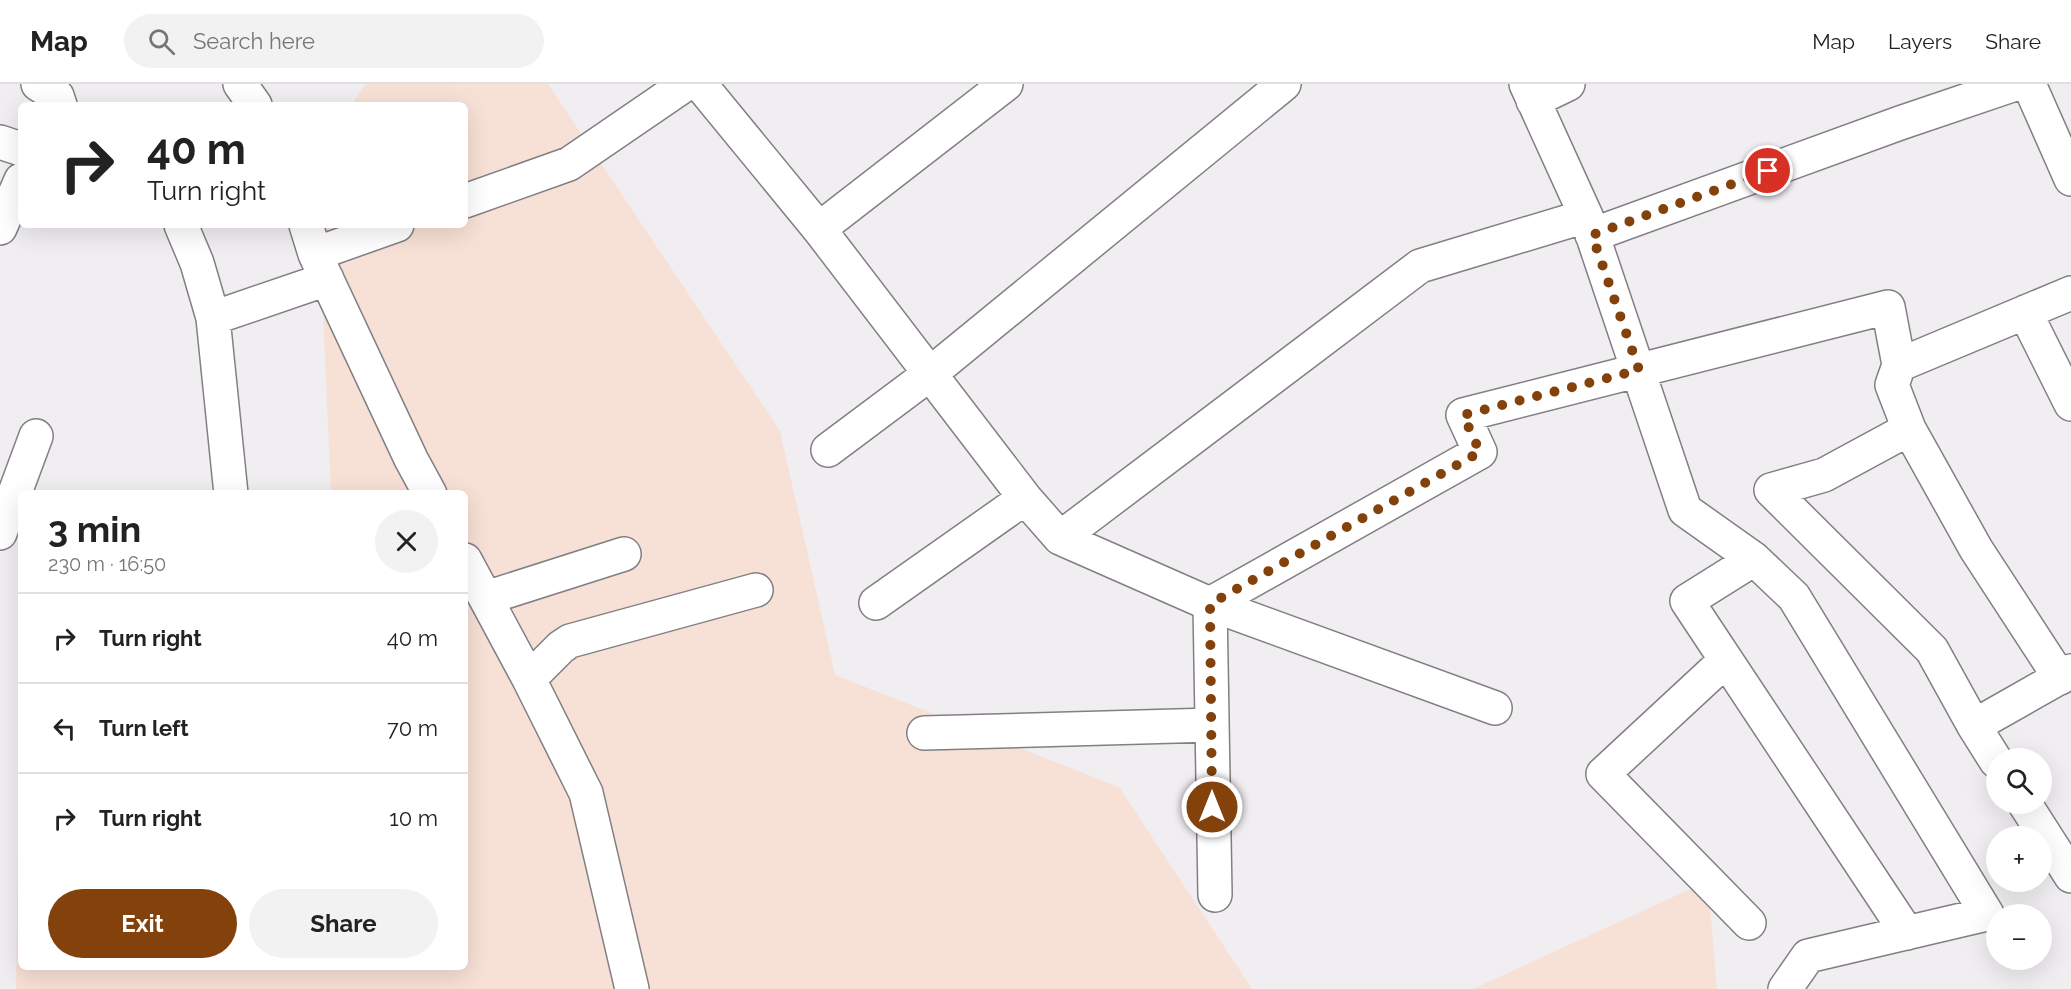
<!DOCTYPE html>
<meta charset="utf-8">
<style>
body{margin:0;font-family:Raleway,sans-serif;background:#f2f2f2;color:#222;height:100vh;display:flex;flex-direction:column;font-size:22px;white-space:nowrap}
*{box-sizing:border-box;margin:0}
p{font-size:20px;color:#767676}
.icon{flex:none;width:33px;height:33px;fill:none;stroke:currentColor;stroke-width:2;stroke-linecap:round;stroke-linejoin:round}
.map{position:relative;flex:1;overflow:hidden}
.details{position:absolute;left:18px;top:406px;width:450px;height:480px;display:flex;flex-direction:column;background:#fff;border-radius:9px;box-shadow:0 6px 24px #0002}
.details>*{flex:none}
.banner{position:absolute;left:18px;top:18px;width:450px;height:126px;border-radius:9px;box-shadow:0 6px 24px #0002;background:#fff;color:#222;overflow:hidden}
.buttons{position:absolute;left:1986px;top:664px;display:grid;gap:12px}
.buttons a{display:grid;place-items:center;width:66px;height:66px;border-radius:50%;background:#fff;box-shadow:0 6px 24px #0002;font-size:30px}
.pin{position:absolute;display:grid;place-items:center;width:51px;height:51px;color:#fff;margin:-26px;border:3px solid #fff;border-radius:50%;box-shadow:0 2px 6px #0007}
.me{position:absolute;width:66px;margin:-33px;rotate:0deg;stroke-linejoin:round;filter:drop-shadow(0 0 4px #0008)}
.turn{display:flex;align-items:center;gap:21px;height:126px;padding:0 30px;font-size:27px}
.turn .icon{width:78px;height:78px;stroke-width:2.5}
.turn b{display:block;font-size:42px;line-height:51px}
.round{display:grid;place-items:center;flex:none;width:63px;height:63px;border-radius:32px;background:#f2f2f2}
.overview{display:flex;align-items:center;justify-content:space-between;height:102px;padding:0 30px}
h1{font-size:36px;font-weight:700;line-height:45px}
.button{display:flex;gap:12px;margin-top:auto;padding:12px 30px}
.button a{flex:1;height:69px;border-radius:36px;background:#83420c;color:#fff;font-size:24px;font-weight:700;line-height:69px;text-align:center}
.button a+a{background:#f2f2f2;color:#222}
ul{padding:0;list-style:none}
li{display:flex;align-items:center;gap:18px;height:90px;padding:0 30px;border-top:2px solid #e0e0e0}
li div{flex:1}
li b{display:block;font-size:22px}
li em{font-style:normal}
header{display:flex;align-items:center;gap:36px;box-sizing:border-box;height:84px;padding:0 30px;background:#fff;border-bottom:2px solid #e0e0e0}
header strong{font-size:28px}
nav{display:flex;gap:33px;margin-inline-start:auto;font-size:21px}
.search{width:420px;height:54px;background:#f2f2f2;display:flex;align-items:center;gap:15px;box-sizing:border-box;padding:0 21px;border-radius:33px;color:#767676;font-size:22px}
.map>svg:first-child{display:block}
</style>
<header>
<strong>Map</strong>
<div class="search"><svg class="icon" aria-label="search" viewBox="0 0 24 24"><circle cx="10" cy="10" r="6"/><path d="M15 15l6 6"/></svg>Search here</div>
<nav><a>Map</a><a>Layers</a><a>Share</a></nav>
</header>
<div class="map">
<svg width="2071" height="905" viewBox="0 0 2071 905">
<rect width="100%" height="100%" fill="#f1eef2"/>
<path fill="#f7e0d5" d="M366,0H548L780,347L835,591L1119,703L1252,905H16L21,528V884H465V410L321,409L331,408L319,141H465V21H351Z
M1708,797L1717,905H1473Z"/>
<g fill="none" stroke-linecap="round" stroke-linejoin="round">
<defs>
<path id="minor" d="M38,0L57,12L60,21
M240,0L255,21
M700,0L819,145L1025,414L1060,454L1210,520L1495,624
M1526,0L1586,132L1685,426L1754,475L1794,513L1987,830L1808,872L1785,905
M2029,0L2071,95
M1533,17L1568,0
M0,58L21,65
M465,117L569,80L686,0
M181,141L197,179L213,234L231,410
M306,141L315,170L411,375L430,410
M0,144L21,96
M819,145L1006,0
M1592,151L1900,39L2015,0
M315,170L397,141
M2025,228L2071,320
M213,234L327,195
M1899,281L1892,301L1909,345L1976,465L2060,594
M1909,345L1824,391L1771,406L1932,566L1974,642L2071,587
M828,366L931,289L1284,0
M0,449L36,352
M1060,454L1420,182L1586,132
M1754,475L1687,517L1907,849
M465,476L529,595L586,709L632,905
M486,514L624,470
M876,519L1025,414
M1726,576L1603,690L1749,839
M529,595L561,563L570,557L756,506
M1974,642L1996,677
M924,649L1212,641
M2025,720L2071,792
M1215,811L1210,520L1480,368L1463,331L1888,223L1899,281L2071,209"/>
</defs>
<use href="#minor" stroke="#827f83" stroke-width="36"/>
<use href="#minor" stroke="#fff" stroke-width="33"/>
</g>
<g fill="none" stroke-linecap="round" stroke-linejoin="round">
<path stroke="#83420c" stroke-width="10" stroke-dasharray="0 18" d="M1212,723L1210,520L1480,368L1463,331L1639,286L1592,151L1768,87"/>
</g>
</svg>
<div class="buttons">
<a><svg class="icon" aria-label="search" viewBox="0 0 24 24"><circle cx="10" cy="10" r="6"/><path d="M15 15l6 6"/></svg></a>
<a>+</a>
<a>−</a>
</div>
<div class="pin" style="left:1768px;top:87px;background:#d93025"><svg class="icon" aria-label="arrive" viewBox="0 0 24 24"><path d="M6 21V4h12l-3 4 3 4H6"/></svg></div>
<svg class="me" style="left:1212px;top:723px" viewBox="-20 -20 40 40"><circle r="17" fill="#83420c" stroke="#fff" stroke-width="3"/><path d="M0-11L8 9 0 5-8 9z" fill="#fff"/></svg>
<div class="banner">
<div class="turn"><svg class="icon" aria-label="right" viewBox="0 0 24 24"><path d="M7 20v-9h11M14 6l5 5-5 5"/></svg><div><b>40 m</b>Turn right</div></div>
</div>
<section class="details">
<div class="overview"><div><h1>3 min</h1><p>230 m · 16:50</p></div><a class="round"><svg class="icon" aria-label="close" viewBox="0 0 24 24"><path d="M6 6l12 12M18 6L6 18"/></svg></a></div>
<ul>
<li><svg class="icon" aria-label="right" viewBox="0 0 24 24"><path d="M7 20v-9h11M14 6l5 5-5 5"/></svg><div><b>Turn right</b></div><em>40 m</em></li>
<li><svg class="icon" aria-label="left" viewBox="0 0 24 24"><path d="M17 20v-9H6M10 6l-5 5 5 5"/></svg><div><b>Turn left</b></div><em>70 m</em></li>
<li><svg class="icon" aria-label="right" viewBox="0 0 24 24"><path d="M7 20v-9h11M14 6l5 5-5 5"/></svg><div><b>Turn right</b></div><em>10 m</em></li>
</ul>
<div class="button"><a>Exit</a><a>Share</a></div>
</section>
</div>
